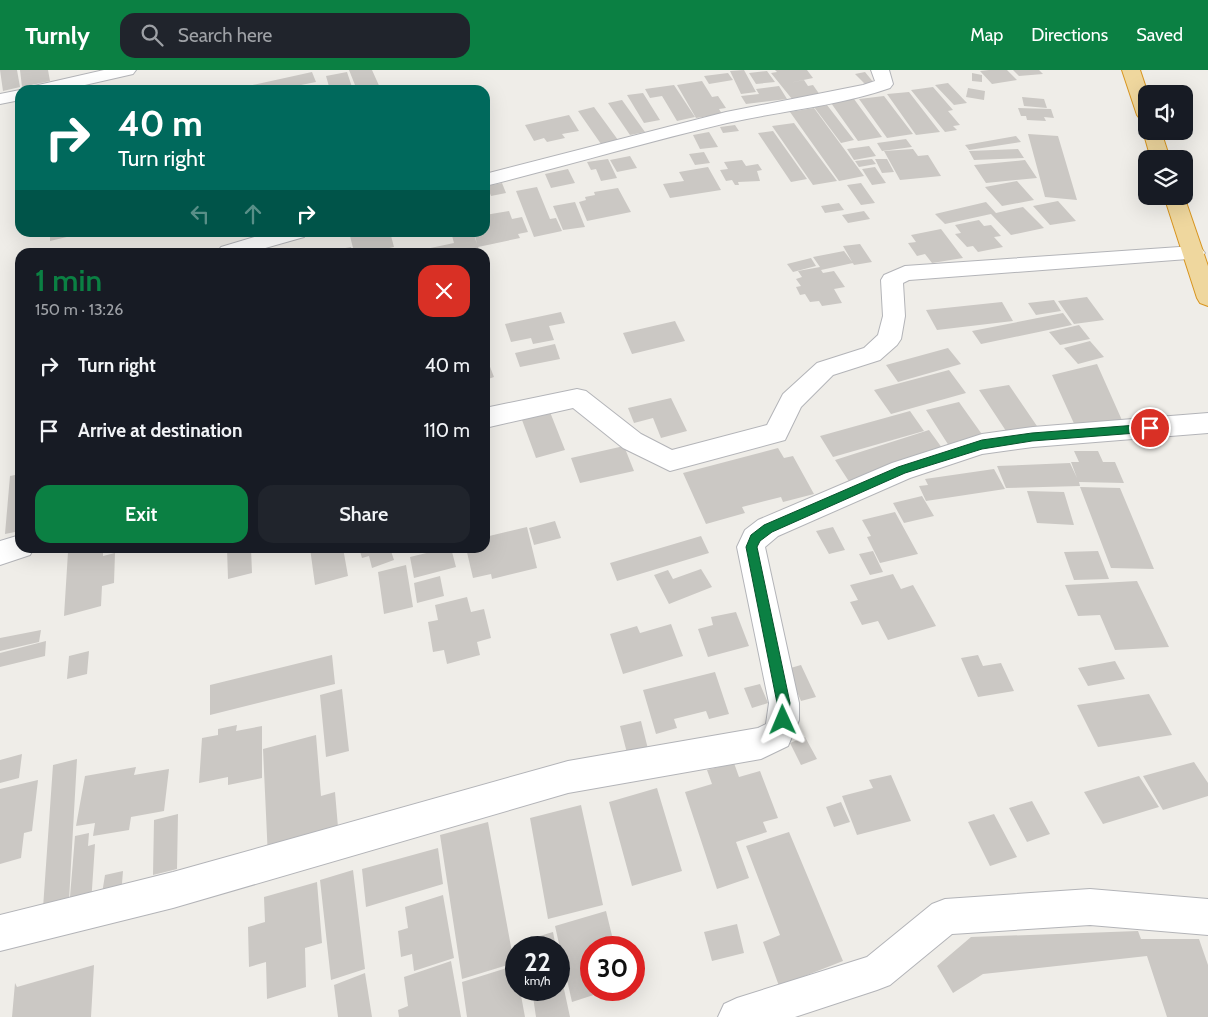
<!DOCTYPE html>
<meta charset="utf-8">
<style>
body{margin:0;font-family:Cabin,sans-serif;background:#20242c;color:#f1f3f6;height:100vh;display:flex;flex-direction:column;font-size:19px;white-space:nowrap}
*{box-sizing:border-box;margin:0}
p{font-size:16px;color:#9ea1a6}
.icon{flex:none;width:28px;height:28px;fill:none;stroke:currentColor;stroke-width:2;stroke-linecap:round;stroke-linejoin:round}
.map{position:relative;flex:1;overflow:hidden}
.sheet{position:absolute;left:15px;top:178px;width:475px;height:305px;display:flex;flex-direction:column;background:#171b24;border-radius:15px;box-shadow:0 5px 20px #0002}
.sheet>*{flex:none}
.top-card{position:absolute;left:15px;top:15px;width:475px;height:152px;border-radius:15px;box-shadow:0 5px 20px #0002;background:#00695c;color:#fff;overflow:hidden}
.controls{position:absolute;left:1138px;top:15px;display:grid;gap:10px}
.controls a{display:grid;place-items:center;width:55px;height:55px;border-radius:10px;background:#171b24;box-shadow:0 5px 20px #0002;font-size:25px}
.speed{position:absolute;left:505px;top:866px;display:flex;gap:10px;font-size:25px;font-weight:700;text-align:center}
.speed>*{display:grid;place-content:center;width:65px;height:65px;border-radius:50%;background:#171b24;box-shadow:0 5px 20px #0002;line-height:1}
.speed small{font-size:12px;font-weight:400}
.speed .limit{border:8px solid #d22;background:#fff;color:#111}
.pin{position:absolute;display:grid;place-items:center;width:42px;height:42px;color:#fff;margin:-21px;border:2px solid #fff;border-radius:50%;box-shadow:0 1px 5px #0007}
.me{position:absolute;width:55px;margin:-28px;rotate:359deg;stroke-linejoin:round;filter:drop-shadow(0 0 4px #0008)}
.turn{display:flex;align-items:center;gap:18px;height:105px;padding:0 20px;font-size:22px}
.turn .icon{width:65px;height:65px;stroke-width:2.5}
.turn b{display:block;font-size:35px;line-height:42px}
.lanes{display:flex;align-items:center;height:48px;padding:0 20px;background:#0003;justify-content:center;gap:25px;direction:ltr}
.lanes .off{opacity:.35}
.round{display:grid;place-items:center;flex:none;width:52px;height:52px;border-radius:15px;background:#20242c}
.summary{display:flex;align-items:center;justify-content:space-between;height:85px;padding:0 20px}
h1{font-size:30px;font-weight:600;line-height:38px;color:#0b8043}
.cta{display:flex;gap:10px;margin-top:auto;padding:10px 20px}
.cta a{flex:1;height:58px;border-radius:15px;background:#0b8043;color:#fff;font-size:20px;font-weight:600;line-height:58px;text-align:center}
.cta a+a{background:#20242c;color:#f1f3f6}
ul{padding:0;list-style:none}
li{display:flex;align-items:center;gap:15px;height:65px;padding:0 20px}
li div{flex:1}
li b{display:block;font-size:19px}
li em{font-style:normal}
header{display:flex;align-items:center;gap:30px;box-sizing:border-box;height:70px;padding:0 25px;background:#0b8043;color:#fff}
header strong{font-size:24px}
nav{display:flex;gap:28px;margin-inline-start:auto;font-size:18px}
.search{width:350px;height:45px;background:#20242c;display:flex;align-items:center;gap:12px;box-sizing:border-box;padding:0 18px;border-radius:15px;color:#9ea1a6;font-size:19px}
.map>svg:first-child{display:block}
</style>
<header>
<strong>Turnly</strong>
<div class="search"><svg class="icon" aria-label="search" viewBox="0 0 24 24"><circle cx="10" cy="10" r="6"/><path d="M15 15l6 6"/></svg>Search here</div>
<nav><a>Map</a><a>Directions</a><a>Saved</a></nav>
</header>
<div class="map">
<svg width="1208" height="947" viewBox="0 0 1208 947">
<rect width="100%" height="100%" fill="#efede8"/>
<path fill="#cbc8c4" d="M0,0H17L20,17L3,21Z
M20,0H48L50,11L22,17Z
M349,0H372L381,20H357Z
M744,0L756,22L741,24L730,1Z
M775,0H807L813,8L789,13L804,10L808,16L813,15L820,25L792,29L771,3L777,2Z
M989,0H1007L1017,10L992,14L980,1Z
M1013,0H1039L1043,4L1019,6Z
M767,1L775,12L756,14L749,3Z
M312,2L316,12L286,18L305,15L306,20H230Z
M347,2L353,20H330L326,6Z
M865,2L874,13L865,14L855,4Z
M728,3L733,10L709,14L704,6Z
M972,3L982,5V12L972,11Z
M702,11L712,27L718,26L726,38L719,39L722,44L696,48L677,15Z
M948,13L967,33L954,35L935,15Z
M674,15L695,47L677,51L662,26L650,28L645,19Z
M779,16L787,29L746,34L741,26L759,24L756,19Z
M933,17L953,40L948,41L960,55L953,56L957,60L945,62L911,20Z
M968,18L985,21L984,30L966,27Z
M909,22L940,62L916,65L887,24Z
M643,23L660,50L644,53L627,25Z
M884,26L913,64L887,68L859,29Z
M1022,27L1044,29L1047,38L1024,36Z
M854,29L882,67L858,71L831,33Z
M622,30L645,62L630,65L608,33Z
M827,35L854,70L841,73L814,37Z
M594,37L618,70L601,74L578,41Z
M814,38L864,106L839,111L790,42Z
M1018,38L1051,39L1054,48L1044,47L1046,51L1027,50L1026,46H1021Z
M569,45L579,61L562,64L565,68L547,72L544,68L534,71L525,55Z
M794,53L837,111L813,115L772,56Z
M735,55L739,61L723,63L720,57Z
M773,61L807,109L791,112L758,63Z
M709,62L718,77L700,79L693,65Z
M1028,64L1058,66L1077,130L1045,127Z
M1016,66L1021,72L969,80L965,75Z
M906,69L912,77L882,81L877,73Z
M869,76L876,86L854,90L847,79Z
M913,79L918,86L928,85L941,106L900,110L884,81Z
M1018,79L1024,88L974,90L969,81Z
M704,82L710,93L695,95L689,84Z
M630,86L637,98L617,102L610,90Z
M608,89L617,108L601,111L596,99L591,100L587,92Z
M872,89L876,94L859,97L855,91Z
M875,89H887L894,102L882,103Z
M742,90L746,96L758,94L762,100L757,101L760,111L738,112L739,115H735L732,110L726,111L720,100L728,99L724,92Z
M1025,90L1037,108L986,113L974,95Z
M708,97L721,120L670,128L663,114L684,111L679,102Z
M875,97L886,113L872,115L862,99Z
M568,99L575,113L551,118L545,104Z
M1017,111L1034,130L1002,136L985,117Z
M502,113L506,123L491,126L487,116Z
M861,113L875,133L861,135L847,115Z
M537,117L550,149L556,148L562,161L534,167L516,121Z
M618,118L631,142L587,151L579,132L586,130L585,127L595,125L594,122Z
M1058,131L1076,151L1050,155L1033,136Z
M575,132L585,157L563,160L553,136Z
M986,132L996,143L1023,137L1044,158L1011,165L991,144L945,154L935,144Z
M839,133L844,140L825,143L821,136Z
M509,141L512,149L522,147L528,162L518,164L520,168L478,177L480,182H422L421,180L454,173L451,162H473L477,174L474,162H485V145Z
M864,141L870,149L848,153L842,145Z
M979,150L984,156L991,155L1001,166L994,167L1003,177L978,182L973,176L967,177L955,164L961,163L955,155Z
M941,159L963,188L932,193L925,184L917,186L908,173L916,172L911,165Z
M50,162H71V166L50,171Z
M349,162H390L394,177L380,180L381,182H354Z
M860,174L872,192L854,195L843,176Z
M351,177L352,182H334V180Z
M844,181L853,193L821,200L823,203L834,201L845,217L834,219L842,233L822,236L819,231L810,232L805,224L800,225L796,217L801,216L796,209L802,207L798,201L820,197L813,187Z
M811,188L816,196L793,202L787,194Z
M1087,227L1104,250L1074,254L1058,231Z
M1054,230L1061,241L1036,245L1028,233Z
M1002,232L1013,251L937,260L926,240Z
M561,242L565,253L549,256L554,270L533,274L531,268L511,272L505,254Z
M1063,243L1072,255L981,274L972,261Z
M675,251L685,271L632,284L623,263Z
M1079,255L1090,269L1060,275L1049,262Z
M1090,271L1104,287L1078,294L1064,278Z
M555,274L560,289L520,297L515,283Z
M948,278L961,294L898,312L886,295Z
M485,284L494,307L485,310Z
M1097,294L1125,357L1076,358L1052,305Z
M949,300L966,323L891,344L874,320Z
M1009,315L1039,359L1008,364L979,320Z
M671,328L687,361L661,368L653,348L634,353L628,338Z
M959,332L986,370L951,379L926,340Z
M910,341L924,361L833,387L820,366Z
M550,342L565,380L536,388L522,350Z
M929,360L945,382L850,413L835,390Z
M624,376L634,401L580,413L571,388Z
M778,378L784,388L793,386L814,424L783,432L781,427L742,437L745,443L706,454L683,403Z
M1074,381H1098L1103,392H1115L1124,413L1079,412L1080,416L1006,418L997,396L1070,393L1077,408L1071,392H1079Z
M994,399L1005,419L926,431L919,416L928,415L925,409Z
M20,404V461L5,464L10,406Z
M1080,417L1120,418L1154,499L1111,498Z
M1027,421L1064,422L1074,455L1037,453Z
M922,426L934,446L904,453L893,433Z
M895,442L918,484L880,493L867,467L871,466L862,450Z
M555,451L561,468L534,475L529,458Z
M527,457L537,498L492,509L491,504L473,508L466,478H485V467Z
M833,457L845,480L829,484L816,461Z
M701,466L709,483L617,511L610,493Z
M87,478H103V486L115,483L114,513L102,516L101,536L64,546L68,482Z
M227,478H251L252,503L228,509Z
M310,478H343L348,506L315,515Z
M359,478H390L394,490L372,498L369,486L362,488Z
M447,478H451L456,497L414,508L410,487Z
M873,481L883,502L870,505L859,484Z
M1098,481L1109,509L1074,510L1064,482Z
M406,495L413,537L384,544L378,502Z
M701,499L712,517L669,534L654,505L668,500L673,509Z
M893,504L901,519L913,515L936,556L888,570L878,551L862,555L850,532L858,530L850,515Z
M440,506L444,526L417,533L414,513Z
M1137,511L1169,577L1115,580L1100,545L1078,546L1065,515Z
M467,527L471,542L484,539L491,568L477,572L480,585L447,594L444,580L433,582L428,552L438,550L435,535Z
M736,542L749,576L708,587L698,559L713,555L711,547Z
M671,554L683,586L623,604L610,564L637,556L640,563Z
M41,560L39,572L0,581V568Z
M46,571L45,586L0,597V583Z
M89,581L87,604L67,609L69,586Z
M332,585L335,614L210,645V615Z
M978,585L983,596L1001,593L1014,621L978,627L961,588Z
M1115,591L1125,609L1088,616L1078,598Z
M801,595L816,627L801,631L787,599Z
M715,602L729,644L709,649L706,641L674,649L677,658L656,664L643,620Z
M760,614L768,633L752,638L744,618Z
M342,619L349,681L326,687L320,625Z
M1149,624L1172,665L1098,677L1077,635Z
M641,651L648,679L627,683L620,656Z
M237,655L236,661L262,656V708L228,715V707L199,713L202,668L218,665V659Z
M316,665L321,726L335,722L339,769L268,788L263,679Z
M805,667L817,689L801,695L790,673Z
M22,684L19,708L0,713V690Z
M77,689L69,830L43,838L53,695Z
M1194,692L1208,713V726L1163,740L1143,706Z
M734,693L739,707L760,701L778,748L763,752L767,762L736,772L749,808L717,819L685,722L712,714L707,700Z
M136,697L134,705L169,699L164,741L131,747L129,760L93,766L95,753L76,756L85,706Z
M891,705L911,751L857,765L842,726L873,718L869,710Z
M1139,706L1159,737L1103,754L1084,722Z
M38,710L32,761L24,763L21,788L0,794V719Z
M657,718L682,801L632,816L609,732Z
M1032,731L1050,764L1027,772L1009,738Z
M841,732L850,752L834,757L826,737Z
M581,735L603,835L548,849L530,748Z
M178,744L177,799L153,805L154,750Z
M994,744L1017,787L990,796L968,752Z
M488,752L514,893L462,909L440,765Z
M789,762L843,891L779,916L763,872L780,865L746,776Z
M89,763L88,776L95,774L91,834L69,839L75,766Z
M438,778L443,814L366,837L362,799Z
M353,800L365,899L331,910L320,810Z
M123,801L121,826L101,830L105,805Z
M317,812L322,873L305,878L306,917L267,929L266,892L249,897L248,857L265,852L264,827Z
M443,825L454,888L414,901L412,884L401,887L398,861L408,858L405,837Z
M606,841L615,878H591V920H609L572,932L555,856Z
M737,854L744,883L712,891L704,862Z
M1138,861L1141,869H1199L1208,895V947H1167L1147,886L983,904L953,923L937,896L971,867Z
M553,862L556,878H524L523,871Z
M451,891L461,947H399L398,940L408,936L404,907Z
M94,895L91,947H12L15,913L17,917Z
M516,895V920H520L525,947H467L462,912Z
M559,896L570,947H536L532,920H559Z
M365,903L372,947H338L334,915Z"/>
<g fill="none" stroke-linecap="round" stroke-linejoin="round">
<defs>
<path id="minor" d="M104,0H136L133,4L63,20H31L34,16Z
M871,0H889L893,14L890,18C838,36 781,41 727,53C646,72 566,96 485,116V104L726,42L863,15L875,11Z
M20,20V30L0,34V24Z
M271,162H307L304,167L251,182H217L221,177Z
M1194,176L1201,178L1205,183L1201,188L909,210L903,213L905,246L901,269L897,275L880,290L833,305L801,337L785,370L670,401L623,378L573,338L485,358V338L577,319L586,321L641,364L672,380L767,355L783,324L817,293L864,278L878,265L883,246L881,210L884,205L905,196Z
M1208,343V363L1033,377L982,384L910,408L778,466L765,477L799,633V650L788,676L761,689L568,723L173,838L0,881V845L173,802L568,691L758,658L766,654L769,633L737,477L745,460L758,450L892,393L982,364L1033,357Z
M20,465V478H34L30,485L0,495V471Z
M1090,819L1208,829V865L1090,855L952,864L890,915L877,920L795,947H718L724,934L737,928L867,887L932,834L945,829Z"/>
<path id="highway" d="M1122,0H1140L1148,24H1146V50L1140,49L1137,45Z
M1146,57V61H1161L1170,89H1151L1143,61Z
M1164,126H1184L1208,196V236L1200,233L1197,228Z"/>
</defs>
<use href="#minor" stroke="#b3b4b8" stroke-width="2"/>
<use href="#highway" stroke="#d8951f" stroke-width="2"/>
<use href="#minor" fill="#fff" fill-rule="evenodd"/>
<use href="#highway" fill="#efd79e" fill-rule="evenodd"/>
</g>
<path fill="#0b8043" stroke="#07532c" d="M1150,354L1155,358L1150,362L1032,371L982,379L905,403L772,462L760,471L757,477L790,633L787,654L783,656L778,654L776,650L777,633L746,477L751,465L764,455L898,397L982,370L1032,363Z"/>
</svg>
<div class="controls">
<a><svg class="icon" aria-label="sound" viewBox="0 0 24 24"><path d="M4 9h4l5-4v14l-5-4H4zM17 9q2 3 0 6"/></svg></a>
<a><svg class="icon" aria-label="layers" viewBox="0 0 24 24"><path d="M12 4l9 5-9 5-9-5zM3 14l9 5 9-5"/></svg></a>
</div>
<div class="speed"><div>22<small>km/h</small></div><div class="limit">30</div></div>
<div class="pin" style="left:1150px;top:358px;background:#d93025"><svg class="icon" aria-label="arrive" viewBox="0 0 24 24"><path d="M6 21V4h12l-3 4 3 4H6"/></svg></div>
<svg class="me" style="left:783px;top:650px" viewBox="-20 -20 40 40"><path d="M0-17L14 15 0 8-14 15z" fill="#0b8043" stroke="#fff" stroke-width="4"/></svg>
<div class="top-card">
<div class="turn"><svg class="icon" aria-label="right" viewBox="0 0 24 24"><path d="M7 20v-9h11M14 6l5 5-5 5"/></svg><div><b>40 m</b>Turn right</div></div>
<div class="lanes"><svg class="icon off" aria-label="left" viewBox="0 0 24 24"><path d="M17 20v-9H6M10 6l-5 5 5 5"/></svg><svg class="icon off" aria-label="ahead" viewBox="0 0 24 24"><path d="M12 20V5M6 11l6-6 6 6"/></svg><svg class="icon" aria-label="right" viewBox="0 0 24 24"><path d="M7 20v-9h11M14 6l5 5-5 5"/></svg></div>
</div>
<section class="sheet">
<div class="summary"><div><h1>1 min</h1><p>150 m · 13:26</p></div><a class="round" style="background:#d93025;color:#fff"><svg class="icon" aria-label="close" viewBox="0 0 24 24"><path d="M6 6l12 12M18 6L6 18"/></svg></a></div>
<ul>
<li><svg class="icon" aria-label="right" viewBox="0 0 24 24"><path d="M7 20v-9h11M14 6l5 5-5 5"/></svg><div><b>Turn right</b></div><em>40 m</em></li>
<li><svg class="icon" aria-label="arrive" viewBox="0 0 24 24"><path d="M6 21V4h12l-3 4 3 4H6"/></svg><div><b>Arrive at destination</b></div><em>110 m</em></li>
</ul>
<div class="cta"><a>Exit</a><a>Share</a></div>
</section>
</div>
